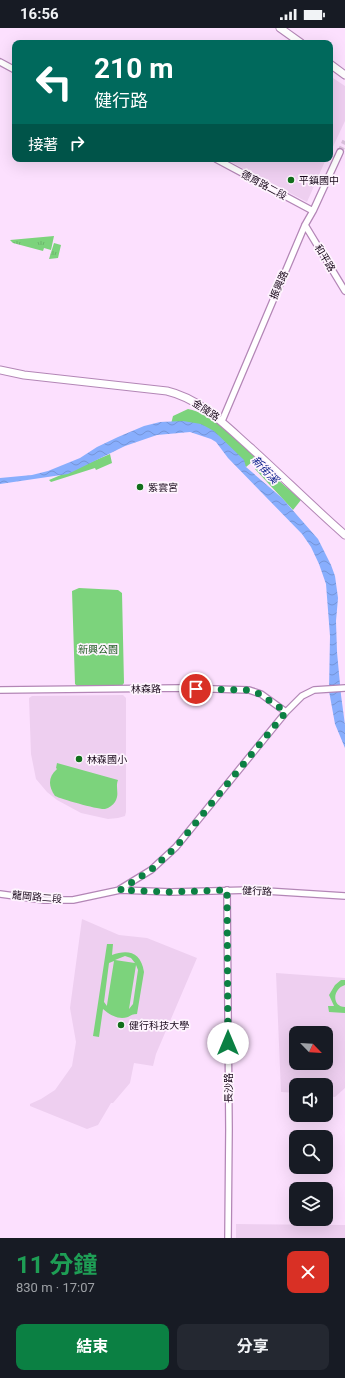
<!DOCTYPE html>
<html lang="zh-TW">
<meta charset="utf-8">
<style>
body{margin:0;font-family:Roboto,"Noto Sans TC",sans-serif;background:#242831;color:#f1f3f6;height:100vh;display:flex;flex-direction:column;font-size:15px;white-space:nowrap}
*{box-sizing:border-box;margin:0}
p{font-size:13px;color:#9ea1a6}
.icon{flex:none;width:22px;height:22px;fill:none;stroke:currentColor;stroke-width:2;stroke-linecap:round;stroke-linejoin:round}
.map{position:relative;height:1210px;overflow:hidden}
.side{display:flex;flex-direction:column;background:#171b24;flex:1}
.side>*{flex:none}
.banner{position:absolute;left:12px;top:12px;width:321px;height:122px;border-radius:8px;box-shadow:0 4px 16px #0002;background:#00695c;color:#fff;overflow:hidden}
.needle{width:26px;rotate:115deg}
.tools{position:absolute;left:289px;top:998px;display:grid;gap:8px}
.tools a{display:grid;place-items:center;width:44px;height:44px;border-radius:8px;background:#171b24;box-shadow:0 4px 16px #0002;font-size:20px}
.pin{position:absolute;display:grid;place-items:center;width:34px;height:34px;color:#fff;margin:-17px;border:2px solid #fff;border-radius:50%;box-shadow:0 1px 4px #0007}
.me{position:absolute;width:44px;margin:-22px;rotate:0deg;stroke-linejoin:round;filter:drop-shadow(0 0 3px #0008)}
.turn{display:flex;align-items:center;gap:14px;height:84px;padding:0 16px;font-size:18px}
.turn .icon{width:52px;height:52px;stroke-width:2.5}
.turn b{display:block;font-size:28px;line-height:34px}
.then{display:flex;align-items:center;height:38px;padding:0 16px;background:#0003;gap:8px;font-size:15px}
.round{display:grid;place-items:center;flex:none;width:42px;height:42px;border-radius:8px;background:#242831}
.overview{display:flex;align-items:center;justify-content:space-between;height:68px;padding:0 16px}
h1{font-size:24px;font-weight:700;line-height:30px;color:#1e9e55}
.action{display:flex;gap:8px;margin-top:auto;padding:8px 16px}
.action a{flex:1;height:46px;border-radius:8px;background:#0b8043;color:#fff;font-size:16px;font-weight:700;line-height:46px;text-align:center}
.action a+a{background:#242831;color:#f1f3f6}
.status{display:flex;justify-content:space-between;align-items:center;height:28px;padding:0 20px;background:#171b24;direction:ltr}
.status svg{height:11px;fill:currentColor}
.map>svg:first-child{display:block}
</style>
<div class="status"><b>16:56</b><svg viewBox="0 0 49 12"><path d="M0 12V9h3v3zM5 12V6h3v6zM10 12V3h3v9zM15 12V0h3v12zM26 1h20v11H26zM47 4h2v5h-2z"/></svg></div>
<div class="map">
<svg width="345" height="1210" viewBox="0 0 345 1210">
<defs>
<pattern id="grass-tufts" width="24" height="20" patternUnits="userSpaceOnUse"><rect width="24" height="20" fill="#7cd37c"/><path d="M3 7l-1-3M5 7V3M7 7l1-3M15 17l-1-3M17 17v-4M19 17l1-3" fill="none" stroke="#6bb46b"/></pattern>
<pattern id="water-waves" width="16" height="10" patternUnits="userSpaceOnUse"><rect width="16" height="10" fill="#88aefd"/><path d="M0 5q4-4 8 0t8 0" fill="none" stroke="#7594d8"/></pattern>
</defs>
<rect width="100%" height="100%" fill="#fce0fe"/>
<path fill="#eecff0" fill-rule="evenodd" d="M330,48L345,58V93L330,125Z
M225,131H326L307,174Z
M123,667L126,670V784L125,788L118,790L108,791L81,785L57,772L47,764L36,751L31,726L29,670L32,668Z
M82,891L119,907L147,910L197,930L156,1026L153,1038L134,1035L130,1055L113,1075H111L98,1097L87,1101L30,1078V1076L41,1071L55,1062L72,1038L76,1014L70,980Z
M276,945L345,950V1060L335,1069L326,1068V1057H296V1065L281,1064ZM296,1005H326V1035H296Z
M236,1196L345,1197V1210H236Z"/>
<path fill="url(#grass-tufts)" d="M54,208L51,222L44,220L43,223L13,215L10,212Z
M54,215L61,217L58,230L49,231Z"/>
<path fill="#7cd37c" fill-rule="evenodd" d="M188,381C211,385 240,414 257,430L246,439L222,412L171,396L173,388Z
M110,426L112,435L96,442L95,440L51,454L49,452Z
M260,436L301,472L293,482L255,441Z
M79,560L118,562L122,565L124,655L121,659H78L75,656L72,563Z
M57,735L118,752C115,760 120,766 115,774C113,777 109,780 105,781C99,782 61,771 55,768C48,758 48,749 57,741L56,740Z
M107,916H113L112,927C128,921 141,924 144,944L137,986C133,986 131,987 128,989C118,992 110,987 103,981L99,1009L93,1008ZM125,928L131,930L135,935L115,932ZM114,933L107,977V978L104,974L109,935ZM136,937L138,942L133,976L129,981Z
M341,952H345V957C332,961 332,979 345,979V985L329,984L328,978H334L329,967L335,957Z"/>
<path fill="url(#water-waves)" d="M183,393L201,396L214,403L244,432L246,439L282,470L318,511L331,537L335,548L338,570L336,593L337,624L341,667L345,697V720L335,696L329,663L330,608L326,556L319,536L311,519L302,506L228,430L216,414L211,411L190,404L157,407L125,418L68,446L0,456V450L32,447L48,443L80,430L97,419L118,409L144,398L160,394Z"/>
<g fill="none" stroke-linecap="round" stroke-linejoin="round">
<path stroke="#dac0dc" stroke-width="5.5" stroke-dasharray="5.5 3" stroke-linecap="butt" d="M340,124L345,113"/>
<defs>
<path id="minor" d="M0,34L15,42
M216,131L313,183
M305,197L345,263
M222,393L305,197L313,183L340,124
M0,662L179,660L249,662L261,666L286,684
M120,861L151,842L176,819L286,684L302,668L314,662L345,660
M227,862L229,1101L228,1210
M0,866L44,872H73L120,862L171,864L251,862L345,868"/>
<path id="major" d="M280,0L301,15
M330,36L345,47
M0,342L24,347L167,363C201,371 226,398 251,420C283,449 313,479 345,507"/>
</defs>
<use href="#minor" stroke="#b386b6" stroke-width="8"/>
<use href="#major" stroke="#b386b6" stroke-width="9"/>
<use href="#minor" stroke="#fff" stroke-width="5.5"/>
<use href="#major" stroke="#fff" stroke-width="7"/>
</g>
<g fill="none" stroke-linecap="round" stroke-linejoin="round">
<path stroke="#0b8043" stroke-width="7" stroke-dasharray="0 12.6" d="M196,661L249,662L260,666L286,684L176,819L151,842L120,862L171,864L227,862L228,1015"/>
</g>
<g fill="#116e1b" stroke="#fef4fe" stroke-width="1.5">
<circle cx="291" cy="152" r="4"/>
<circle cx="140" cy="459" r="4"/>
<circle cx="79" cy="731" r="4"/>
<circle cx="121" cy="997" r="4"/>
</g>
<g text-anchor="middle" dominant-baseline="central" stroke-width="3.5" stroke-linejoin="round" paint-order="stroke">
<g font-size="10" fill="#19091b" stroke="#fef4fe" text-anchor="start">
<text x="299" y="152">平鎮國中</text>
<text x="148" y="459">紫雲宮</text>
<text x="87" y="731">林森國小</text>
<text x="129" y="997">健行科技大學</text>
</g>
<g font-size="10" fill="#19091b" stroke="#fef4fe">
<text transform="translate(264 157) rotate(28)">德育路二段</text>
<text transform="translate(325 230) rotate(59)">和平路</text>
<text transform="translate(279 257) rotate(-67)">振興路</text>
<text transform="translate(206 382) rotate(33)">金陵路</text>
<text transform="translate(146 661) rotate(-1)">林森路</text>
<text transform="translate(257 863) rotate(2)">健行路</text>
<text transform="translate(37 869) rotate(5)">龍岡路二段</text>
<text transform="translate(228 1060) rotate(-90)">長沙路</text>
</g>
<g font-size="10" fill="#1d5920" stroke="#fef4fe">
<text x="98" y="621">新興公園</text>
</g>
<g font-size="11" font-style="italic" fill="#001687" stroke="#fef4fe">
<text transform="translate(265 442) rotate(46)">新街溪</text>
</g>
</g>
</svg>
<div class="tools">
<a><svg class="needle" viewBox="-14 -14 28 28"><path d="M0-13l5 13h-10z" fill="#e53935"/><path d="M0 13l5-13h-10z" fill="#9ea1a6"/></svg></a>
<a><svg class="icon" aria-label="sound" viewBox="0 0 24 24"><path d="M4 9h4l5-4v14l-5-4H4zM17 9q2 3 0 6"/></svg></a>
<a><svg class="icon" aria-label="search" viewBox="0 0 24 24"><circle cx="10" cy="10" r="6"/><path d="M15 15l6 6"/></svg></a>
<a><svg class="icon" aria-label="layers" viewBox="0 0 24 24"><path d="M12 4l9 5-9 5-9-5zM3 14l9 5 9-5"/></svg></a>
</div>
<div class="pin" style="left:196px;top:661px;background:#d93025"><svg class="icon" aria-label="arrive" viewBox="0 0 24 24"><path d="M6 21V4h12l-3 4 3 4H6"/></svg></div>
<svg class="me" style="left:228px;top:1015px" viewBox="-20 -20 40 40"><circle r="19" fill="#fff"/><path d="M0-13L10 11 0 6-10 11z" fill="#0b8043"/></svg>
<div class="banner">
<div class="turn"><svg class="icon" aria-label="left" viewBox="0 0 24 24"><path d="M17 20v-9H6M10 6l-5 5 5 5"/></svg><div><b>210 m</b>健行路</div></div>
<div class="then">接著<svg class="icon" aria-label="right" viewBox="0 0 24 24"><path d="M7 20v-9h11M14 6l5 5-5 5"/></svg></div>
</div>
</div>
<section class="side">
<div class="overview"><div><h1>11 分鐘</h1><p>830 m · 17:07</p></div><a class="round" style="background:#d93025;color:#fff"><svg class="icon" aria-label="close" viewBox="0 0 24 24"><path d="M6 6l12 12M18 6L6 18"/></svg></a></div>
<div class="action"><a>結束</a><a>分享</a></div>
</section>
